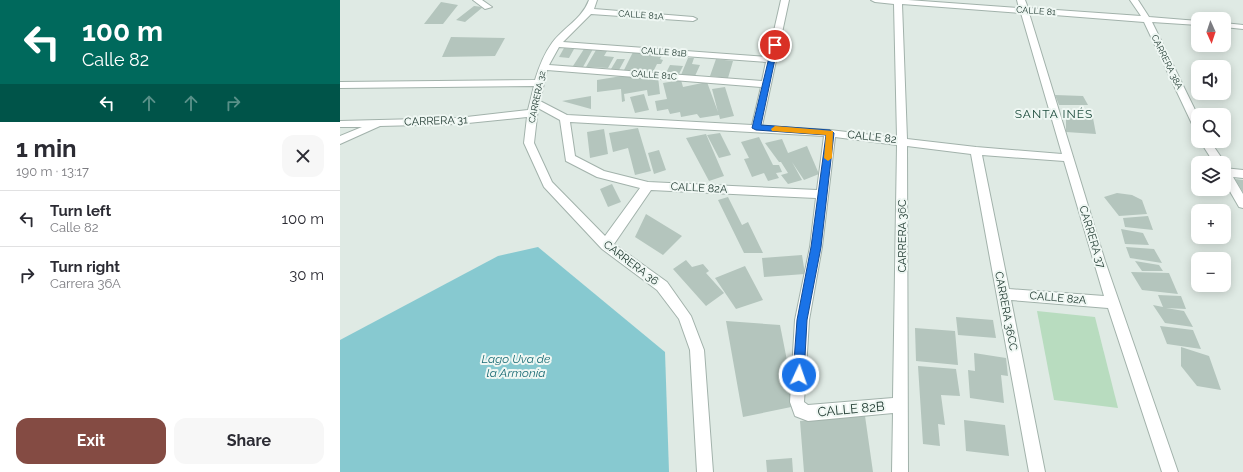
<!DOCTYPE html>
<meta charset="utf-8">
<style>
body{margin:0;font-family:Raleway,sans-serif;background:#f7f7f7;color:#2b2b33;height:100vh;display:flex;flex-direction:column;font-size:15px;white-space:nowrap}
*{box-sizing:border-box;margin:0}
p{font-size:13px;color:#7c7c81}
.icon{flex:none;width:22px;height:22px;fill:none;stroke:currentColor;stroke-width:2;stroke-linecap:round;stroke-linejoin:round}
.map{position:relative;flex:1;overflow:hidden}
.panel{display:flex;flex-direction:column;background:#fff;width:340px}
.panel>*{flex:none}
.banner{background:#00695c;color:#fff;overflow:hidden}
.needle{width:26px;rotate:177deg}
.fabs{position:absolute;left:851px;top:12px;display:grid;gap:8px}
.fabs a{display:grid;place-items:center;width:40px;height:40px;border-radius:8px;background:#fff;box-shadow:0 2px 10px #0003;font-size:20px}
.pin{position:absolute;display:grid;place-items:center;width:34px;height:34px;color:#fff;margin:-17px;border:2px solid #fff;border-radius:50%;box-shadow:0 1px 4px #0007}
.me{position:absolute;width:44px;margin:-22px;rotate:3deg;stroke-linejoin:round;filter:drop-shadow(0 0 3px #0008)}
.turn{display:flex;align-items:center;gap:14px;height:84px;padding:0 16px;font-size:18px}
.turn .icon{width:52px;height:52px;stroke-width:2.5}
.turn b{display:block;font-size:28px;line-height:34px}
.lanes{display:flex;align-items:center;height:38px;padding:0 16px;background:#0003;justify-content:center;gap:20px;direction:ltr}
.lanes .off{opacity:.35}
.round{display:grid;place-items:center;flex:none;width:42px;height:42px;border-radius:12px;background:#f7f7f7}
.overview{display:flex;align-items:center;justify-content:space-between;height:68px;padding:0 16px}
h1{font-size:24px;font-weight:700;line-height:30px}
.primary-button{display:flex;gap:8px;margin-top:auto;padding:8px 16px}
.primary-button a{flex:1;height:46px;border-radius:12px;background:#844b43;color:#fff;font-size:16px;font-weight:700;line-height:46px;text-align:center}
.primary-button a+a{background:#f7f7f7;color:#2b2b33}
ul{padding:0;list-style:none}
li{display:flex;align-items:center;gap:12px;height:56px;padding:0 16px;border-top:1px solid #e1e1e2}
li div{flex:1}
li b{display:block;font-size:15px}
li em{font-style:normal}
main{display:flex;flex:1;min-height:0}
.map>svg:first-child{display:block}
</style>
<main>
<section class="panel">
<div class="banner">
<div class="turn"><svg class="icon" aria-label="left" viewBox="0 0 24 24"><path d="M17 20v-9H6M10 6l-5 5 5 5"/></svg><div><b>100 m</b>Calle 82</div></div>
<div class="lanes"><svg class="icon" aria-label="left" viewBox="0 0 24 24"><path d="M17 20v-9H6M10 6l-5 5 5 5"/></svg><svg class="icon off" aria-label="ahead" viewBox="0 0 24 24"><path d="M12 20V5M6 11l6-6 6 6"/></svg><svg class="icon off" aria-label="ahead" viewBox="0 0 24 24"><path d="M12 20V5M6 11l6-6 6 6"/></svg><svg class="icon off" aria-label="right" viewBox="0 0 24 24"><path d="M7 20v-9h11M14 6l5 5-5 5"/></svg></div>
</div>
<div class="overview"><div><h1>1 min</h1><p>190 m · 13:17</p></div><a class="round"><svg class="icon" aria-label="close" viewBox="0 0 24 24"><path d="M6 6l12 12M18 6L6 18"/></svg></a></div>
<ul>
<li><svg class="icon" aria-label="left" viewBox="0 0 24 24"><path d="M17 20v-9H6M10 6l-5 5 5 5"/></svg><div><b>Turn left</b><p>Calle 82</p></div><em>100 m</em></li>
<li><svg class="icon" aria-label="right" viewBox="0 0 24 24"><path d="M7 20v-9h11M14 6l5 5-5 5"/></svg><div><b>Turn right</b><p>Carrera 36A</p></div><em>30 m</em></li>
</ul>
<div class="primary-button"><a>Exit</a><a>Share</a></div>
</section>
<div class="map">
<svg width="903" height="472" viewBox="0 0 903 472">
<rect width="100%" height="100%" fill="#dfeae4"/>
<path fill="#b8dcbf" d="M697,311L755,317L778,408L714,400Z"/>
<path fill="#87c9d0" d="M198,247L325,352L329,472H0V340L158,256Z"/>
<path fill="#b4c5bd" d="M101,2L118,5L103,24H84Z
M134,6L143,7L125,22L116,20Z
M111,37L165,38L155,56L102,57Z
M224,48L234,49L229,58L219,57Z
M244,49H253L243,67L233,66Z
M256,50L267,51L264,56L274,57L268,68L246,67Z
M293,52L322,55L320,59L323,60L321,64H317L313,72L284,70Z
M348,58H354L352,64L360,65L355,76L341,75Z
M277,59H285L279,70L271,69Z
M376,59L393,61L388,78L370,76Z
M330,65L343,66L339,74L326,73Z
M294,74L295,77L305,75L306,79L318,77L320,94L308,96L307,90L284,94L285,101L282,102L281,89L257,92V80Z
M341,80L343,87L367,82L378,112L372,89L385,87L394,116L380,119L379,115L360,118L357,114L341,117L340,112L330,114L328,109L317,111L315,101L327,99L323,83Z
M304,94L309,110L295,113L290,97Z
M715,95L743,96L748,105H719Z
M251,96V109L222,101Z
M726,116L753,118L756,134L726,132Z
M298,128L311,171L295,175L288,148L273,152L269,133Z
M264,129L268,154L250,158L247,132Z
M380,133L391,155L379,158L367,135Z
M366,134L384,176L369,181L346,138Z
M419,137L433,165H439L442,172L436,173L439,178L428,181L424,173L412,177L404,159L409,158L401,142Z
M442,139L448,153L467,146L479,174L464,180L452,162L462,180L448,184L441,175L448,173L441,162H439L425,143Z
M319,150L326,170L314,174L308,153Z
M895,179L903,180V192Z
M272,184L281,202L268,207L260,189Z
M777,193L792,195L802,200L807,214L779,216L764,197Z
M388,197L402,225L408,222L423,253H404L378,200Z
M306,214L342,236L323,255L295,237Z
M808,216L813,230L785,227L783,218Z
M781,229L803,233L809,245L785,244Z
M786,247L814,249L822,263L790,258Z
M462,255L465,274L424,277L422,258Z
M346,260L352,267L363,264L369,271L366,273L384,293L366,306L333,269Z
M795,261L819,265L823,271H802Z
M405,266L423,300L396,309L375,278Z
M791,272L829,273L838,294L802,290Z
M818,295L841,296L846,309L826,308L844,311L853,327L825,323L813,305L823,307Z
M616,317L653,320L656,338L618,335Z
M386,321L440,325L456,406L403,417Z
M820,326L853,330L861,349L827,344Z
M575,328L615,331L618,365L576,361Z
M841,347L869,356L881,390L857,386L841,366Z
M634,353L666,358L668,376L661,375L664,403L630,398L628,370L635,371Z
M578,366L616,369L620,396L601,395L605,425L598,424L600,446L583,444Z
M525,416L533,472H464L460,421Z
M624,420L665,425L669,456L626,451Z
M452,458L453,472H427L426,460Z"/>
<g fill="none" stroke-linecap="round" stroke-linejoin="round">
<defs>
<path id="minor" d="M133,0H142L152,7L145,9Z
M249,0H257L254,9L353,17L357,19L353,21L251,14L223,42L428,57L441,0H449L422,126L490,130L557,138L554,4L535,2L531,0H568L679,8L677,0H685L688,8L801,16L790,0H798L809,17L858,21V25L812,22L858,116V129L853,126L804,22L689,13L765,261L838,472H822L768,308L671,300L705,472H689L631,154L567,146L568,472H552L553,413L468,421L455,416L450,402L455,320L470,247L476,198L311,190L274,244L327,282L351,316L364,350L373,472H357L350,350L339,319L317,290L262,249L204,187L184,143L187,117L118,124L40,126L0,144V136L22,127H0V121L118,118L188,110L194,86L0,88V82L195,80C199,67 204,54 212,43C224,27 242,19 249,0ZM562,4L681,13L722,154L636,147L567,139ZM219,47L426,62L422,81L209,65ZM207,70L421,87L412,125L227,115L200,101ZM198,108L220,120L226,161L257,177L300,188L265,236L212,182L194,143ZM230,122L484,136L477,190L308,182L264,171L235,156ZM495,137L557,145L553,398L468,405L464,402L469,320L482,247ZM642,155L724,161L764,296L669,289Z
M884,23L903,25V29L884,27Z
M860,141H870L883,160L884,163V164L874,163Z
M884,168L903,170V178L893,177L903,194V208L899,207L884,181Z"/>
</defs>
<use href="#minor" stroke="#a2b2ab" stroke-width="2"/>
<use href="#minor" fill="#fff" fill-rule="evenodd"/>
</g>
<path fill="#1a73e8" stroke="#114b97" d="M435,43L438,45L421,125L490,130L494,133L481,247L467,320L464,375L463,379L459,380L455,379L453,375L457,320L471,247L486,135L416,130L412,128L432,45Z"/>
<path fill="#f59e0b" d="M435,126L493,131L492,158L488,161L484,158L486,135L432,131L431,129Z"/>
<g text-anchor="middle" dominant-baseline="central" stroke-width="4" stroke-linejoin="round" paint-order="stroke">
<g font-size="9" fill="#203a31" stroke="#eff7f3">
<text transform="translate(696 11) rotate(4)">CALLE 81</text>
<text transform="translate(301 15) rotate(4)">CALLE 81A</text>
<text transform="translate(324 52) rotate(4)">CALLE 81B</text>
<text transform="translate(827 62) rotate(64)">CARRERA 38A</text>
<text transform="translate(314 75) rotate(4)">CALLE 81C</text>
<text transform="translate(197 97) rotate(-78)">CARRERA 32</text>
</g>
<g font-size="11" fill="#203a31" stroke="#eff7f3">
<text transform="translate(96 121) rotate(-2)">CARRERA 31</text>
<text transform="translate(532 137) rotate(6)">CALLE 82</text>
<text transform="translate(359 188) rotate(3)">CALLE 82A</text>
<text transform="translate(562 236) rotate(-90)">CARRERA 36C</text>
<text transform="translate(752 237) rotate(73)">CARRERA 37</text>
<text transform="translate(291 263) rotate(37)">CARRERA 36</text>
<text transform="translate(718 298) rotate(5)">CALLE 82A</text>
<text transform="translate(666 311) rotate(79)">CARRERA 36CC</text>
</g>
<g font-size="12" letter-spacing="1" fill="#1d4c3d" stroke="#eff7f3">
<text x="714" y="114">SANTA INÉS</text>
</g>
<g font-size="12" font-style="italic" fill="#1b6c75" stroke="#eff7f3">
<text x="176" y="359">Lago Uva de<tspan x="176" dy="14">la Armonía</tspan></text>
</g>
<g font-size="13" fill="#203a31" stroke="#eff7f3">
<text transform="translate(511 409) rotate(-5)">CALLE 82B</text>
</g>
</g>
</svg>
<div class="fabs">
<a><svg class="needle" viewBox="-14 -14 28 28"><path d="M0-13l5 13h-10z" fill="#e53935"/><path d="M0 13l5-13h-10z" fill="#7c7c81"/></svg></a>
<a><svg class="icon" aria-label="sound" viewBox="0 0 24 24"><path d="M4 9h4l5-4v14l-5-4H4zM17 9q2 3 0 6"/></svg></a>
<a><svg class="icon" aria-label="search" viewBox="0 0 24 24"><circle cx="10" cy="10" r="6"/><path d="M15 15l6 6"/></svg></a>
<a><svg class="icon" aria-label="layers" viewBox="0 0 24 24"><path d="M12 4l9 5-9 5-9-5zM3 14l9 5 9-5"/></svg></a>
<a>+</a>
<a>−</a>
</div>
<div class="pin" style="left:435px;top:45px;background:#d93025"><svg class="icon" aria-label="arrive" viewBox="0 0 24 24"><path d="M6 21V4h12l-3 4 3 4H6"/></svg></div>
<svg class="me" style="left:459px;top:375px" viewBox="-20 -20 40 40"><circle r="17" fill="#1a73e8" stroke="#fff" stroke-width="3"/><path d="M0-11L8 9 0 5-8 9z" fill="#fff"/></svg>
</div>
</main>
